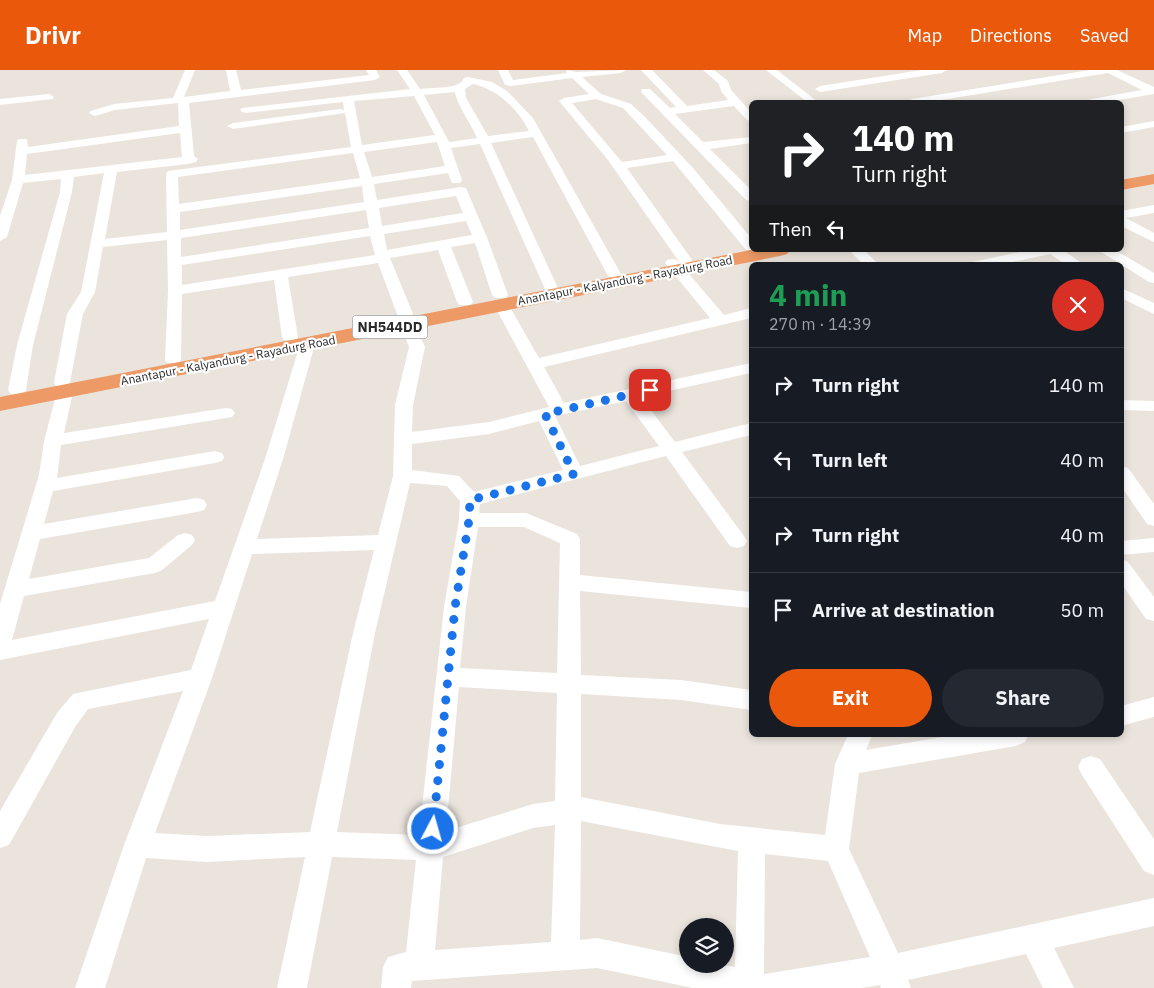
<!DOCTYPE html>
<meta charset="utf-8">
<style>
body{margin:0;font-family:"IBM Plex Sans",sans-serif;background:#242831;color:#f1f3f6;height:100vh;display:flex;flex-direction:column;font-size:19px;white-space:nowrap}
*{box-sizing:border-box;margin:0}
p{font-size:16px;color:#9ea1a6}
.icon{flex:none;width:28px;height:28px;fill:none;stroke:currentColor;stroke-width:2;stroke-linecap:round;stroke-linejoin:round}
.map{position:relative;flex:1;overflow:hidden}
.sheet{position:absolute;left:749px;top:192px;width:375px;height:475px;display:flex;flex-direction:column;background:#171b24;border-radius:8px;box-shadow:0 2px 8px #0003}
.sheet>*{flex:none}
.top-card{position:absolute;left:749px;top:30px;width:375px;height:152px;border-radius:8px;box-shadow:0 2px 8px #0003;background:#202124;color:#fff;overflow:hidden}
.controls{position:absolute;left:679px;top:848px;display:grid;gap:10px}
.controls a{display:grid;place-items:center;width:55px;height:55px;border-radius:50%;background:#171b24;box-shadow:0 2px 8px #0003;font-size:25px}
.pin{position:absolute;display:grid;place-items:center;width:42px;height:42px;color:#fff;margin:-21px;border-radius:10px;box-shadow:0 2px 8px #0006}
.me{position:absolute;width:55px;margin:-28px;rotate:6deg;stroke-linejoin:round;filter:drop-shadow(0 0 4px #0008)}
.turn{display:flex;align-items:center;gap:18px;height:105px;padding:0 20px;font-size:22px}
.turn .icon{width:65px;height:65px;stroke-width:2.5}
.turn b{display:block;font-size:35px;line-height:42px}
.then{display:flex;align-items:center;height:48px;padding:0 20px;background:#0003;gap:10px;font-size:19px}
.round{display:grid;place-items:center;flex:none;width:52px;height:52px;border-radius:26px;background:#242831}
.summary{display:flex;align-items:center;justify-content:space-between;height:85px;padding:0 20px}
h1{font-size:30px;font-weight:700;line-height:38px;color:#1e9e55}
.primary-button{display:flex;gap:10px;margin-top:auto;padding:10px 20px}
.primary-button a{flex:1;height:58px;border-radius:30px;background:#ea580c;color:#fff;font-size:20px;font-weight:700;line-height:58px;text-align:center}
.primary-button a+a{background:#242831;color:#f1f3f6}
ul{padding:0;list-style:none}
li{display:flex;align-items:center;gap:15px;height:75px;padding:0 20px;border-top:1px solid #363941}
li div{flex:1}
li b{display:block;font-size:19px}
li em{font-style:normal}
header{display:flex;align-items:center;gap:30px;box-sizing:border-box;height:70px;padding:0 25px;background:#ea580c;color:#fff}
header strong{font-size:24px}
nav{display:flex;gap:28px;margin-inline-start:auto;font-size:18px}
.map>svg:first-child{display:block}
</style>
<header>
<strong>Drivr</strong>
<nav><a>Map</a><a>Directions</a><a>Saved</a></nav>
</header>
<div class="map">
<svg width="1154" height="918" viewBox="0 0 1154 918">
<rect width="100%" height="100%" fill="#eae4dd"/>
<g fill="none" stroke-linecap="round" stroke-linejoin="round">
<path fill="#fff" fill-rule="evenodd" d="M185,0H195L184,27L230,21L226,0H236L241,20L369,5L366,0H376L380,7L375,10L189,33L194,86L198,89L196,92L188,94L117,102L105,169L167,162L166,104L168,101L351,77L345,43L233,59L227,56L233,53L340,39L344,40L343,32L246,43L242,42L240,40L242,38L410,19L397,0H407L420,19C432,17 460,20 464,8L468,7L492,12L507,21L533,48L621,204L619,207H609L607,204L533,67L491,73L557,216L555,219H545L480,74L451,78L462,110L460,113H452L448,103L374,114L377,130L461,117L466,118L488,170L508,225L505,228H495L492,225L475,173L451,177L473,232L470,235H460L457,232L438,180L390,188L413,244L410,247H400L397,244L378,193L288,207L298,267L296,270H284L282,267L274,210L182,224L181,290L179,293H167L165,290L168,221L167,170L103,177L95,222L83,244L70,312L68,316H56L54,312L67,244L81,222L104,103L74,107L72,122L33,275L26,320L23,324L17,325L11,324L8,320L17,275L60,122L61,109L23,113L7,167L0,171V146L12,110L17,71L19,69H27L28,77L179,56L178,33L115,40L95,46L89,43L91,41L114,34L173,28ZM473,14C497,19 518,39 529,61L488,66L466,28L465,19ZM455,22C456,33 472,55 477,68L449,72L424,25ZM414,26L435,65L362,75L354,31ZM180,63L182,87L25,105L27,84ZM437,72L445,96L372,107L364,82ZM353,83L360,108L179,134L178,107ZM362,116L364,132L180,160V142ZM456,126L463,143L382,156L379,138ZM366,140L369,158L181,187V168ZM466,151L472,165L387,180L384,164ZM370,166L375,185L182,215V195Z
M498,0H508L513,10L567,3L566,0L577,2L626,0L621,3L582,7L601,24L631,34L645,47L693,98L751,168V180H756H746L673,91L627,98L692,190L690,193H680L608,90L559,31L564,28L589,24L572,8L511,16L505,15ZM596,29L623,38L667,85L622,92L572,33Z
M641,0H652L687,36L728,30L721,21L719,14L703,0H714L728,11L731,20L751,42V51L747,50L734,36L675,44L703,72L751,67V73L710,79L751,120V131L746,130L642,23L641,21L642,19H650L670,38L676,37Z
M766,0H777L818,32H807Z
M922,0H947L942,3L820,22L815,19L820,16Z
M1090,0H1117L1154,17V24L1107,32H1087L1088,30L1092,29L1142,20L1108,3L929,32H907L912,29Z
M49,24L54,27L53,29L0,35V29Z
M1154,51V57L1121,63V57Z
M1154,135V143L1126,148L1154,163V172L1121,156V141Z
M849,180H864L879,195H864Z
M1029,180H1063L1084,195H1067L1050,184L998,195H971L973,192Z
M1098,180H1115L1154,203V213L1149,212Z
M672,189L677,190L724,245L751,238V248L544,297L564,333L751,293V303L641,327L675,372L751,353V365L682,382L744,466L747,471L744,476L737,478L730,476L666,386L480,434L479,443H526L577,464L580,469V505L751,522V538L580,521L581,605L681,610L751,620V640L681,630L581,624V727L720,754L825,765L835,694L848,665H872L866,680L954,665H1028L1025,672L1016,676L859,703L849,779L898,883L1154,828V856L1054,878L1074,918H1043L1026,884L908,910L911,918H881L880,915L862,918H693L597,898L412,911L411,918H381L383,897L388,887L406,882L416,790L332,787L307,918H277L305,787L207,792L146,788L105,918H75L124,775L183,621L88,639L75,657L9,775L0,778V741L57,643L73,624L191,600L209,549L0,590V534L39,405L44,371L58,318L64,317L70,318L73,322L64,363L226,338L232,339L235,343L232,347L226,348L61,375L57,408L215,381L222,383L224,387L222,391L215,393L53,421L44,454L197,428L204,430L207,435L204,440L197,442L40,469L29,509L149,488L178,465L185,463L192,465L195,470L192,475L162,500L155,503L24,526L12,570L215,531L265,389L301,271H313L315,274L283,389L257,469L378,465L393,406L395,335L409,277L400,254L402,251H414L425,277L413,335L412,362L489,352L549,337L494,235L497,232H507L539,288L710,248L665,193L667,190ZM626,331L659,376L580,396L555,346ZM539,351L563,400L474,422L459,406L412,400V374L489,364ZM410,413L447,416L460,431L459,450L444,537L419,765L337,762L375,563ZM478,457H524L560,473L557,603L460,598L466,537ZM374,480L353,563L310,762L207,766L155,763L212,608L252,484ZM459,617L557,623L555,731L533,734L446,761ZM581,751L738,781L735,897L717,894H688V887L597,868L580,870ZM555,755L551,872L435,880L443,787L533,758ZM765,784L828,791L870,887L764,904Z
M1121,218L1154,233V244L1121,228Z
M1121,330L1154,331V341L1121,340Z
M1121,396L1128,398L1154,434V456L1147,454L1121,416Z
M1154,468V482L1121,485V471Z
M1121,489L1128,492L1154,527V551L1146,549L1121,513Z
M1154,627V647L1121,656V636Z
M1091,686L1100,689L1154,769V805L1144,801L1082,705L1078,697L1082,689Z"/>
<path fill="#ed9a66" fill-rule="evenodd" d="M1154,104V114L1121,120V110Z
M751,180H790L787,184L780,186L0,341V327Z"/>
</g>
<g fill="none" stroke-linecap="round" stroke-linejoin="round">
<path stroke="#1a73e8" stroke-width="9" stroke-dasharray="0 16.2" d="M433,759L455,537L469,450L470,430L574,404L545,344L650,320"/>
</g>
<g text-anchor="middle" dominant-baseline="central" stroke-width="4.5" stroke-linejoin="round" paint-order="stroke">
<g font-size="12" fill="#2a2a2a" stroke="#fff">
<text transform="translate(625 210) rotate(-11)">Anantapur - Kalyandurg - Rayadurg Road</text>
<text transform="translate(228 290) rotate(-11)">Anantapur - Kalyandurg - Rayadurg Road</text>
</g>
<rect fill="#fff" stroke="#6a6a6a" stroke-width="1" x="352.5" y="245.5" width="75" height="23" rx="4"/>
<g font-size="14" font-weight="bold" fill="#2a2a2a">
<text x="390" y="257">NH544DD</text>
</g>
</g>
</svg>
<div class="controls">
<a><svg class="icon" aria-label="layers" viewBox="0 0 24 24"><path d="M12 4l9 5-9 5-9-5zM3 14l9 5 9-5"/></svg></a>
</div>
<div class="pin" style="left:650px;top:320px;background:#d93025"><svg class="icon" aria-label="arrive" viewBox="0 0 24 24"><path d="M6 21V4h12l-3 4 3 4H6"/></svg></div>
<svg class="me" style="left:433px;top:759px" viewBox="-20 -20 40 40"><circle r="17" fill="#1a73e8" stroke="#fff" stroke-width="3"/><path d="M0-11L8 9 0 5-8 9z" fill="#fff"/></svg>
<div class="top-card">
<div class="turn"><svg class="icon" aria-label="right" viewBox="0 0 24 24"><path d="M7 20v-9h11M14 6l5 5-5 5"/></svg><div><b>140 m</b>Turn right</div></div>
<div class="then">Then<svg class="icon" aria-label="left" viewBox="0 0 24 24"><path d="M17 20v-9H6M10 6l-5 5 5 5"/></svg></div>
</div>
<section class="sheet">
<div class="summary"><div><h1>4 min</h1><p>270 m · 14:39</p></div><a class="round" style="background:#d93025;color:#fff"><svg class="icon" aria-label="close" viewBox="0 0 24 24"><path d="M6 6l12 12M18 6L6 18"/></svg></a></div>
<ul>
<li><svg class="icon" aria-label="right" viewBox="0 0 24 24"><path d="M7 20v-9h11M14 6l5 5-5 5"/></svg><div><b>Turn right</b></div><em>140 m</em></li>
<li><svg class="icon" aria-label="left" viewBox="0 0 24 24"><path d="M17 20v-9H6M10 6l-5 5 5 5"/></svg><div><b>Turn left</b></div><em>40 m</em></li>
<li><svg class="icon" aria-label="right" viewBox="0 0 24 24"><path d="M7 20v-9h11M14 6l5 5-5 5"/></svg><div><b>Turn right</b></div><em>40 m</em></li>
<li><svg class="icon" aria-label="arrive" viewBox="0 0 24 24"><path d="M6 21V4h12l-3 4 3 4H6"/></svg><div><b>Arrive at destination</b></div><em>50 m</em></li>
</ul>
<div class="primary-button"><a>Exit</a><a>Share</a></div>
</section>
</div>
